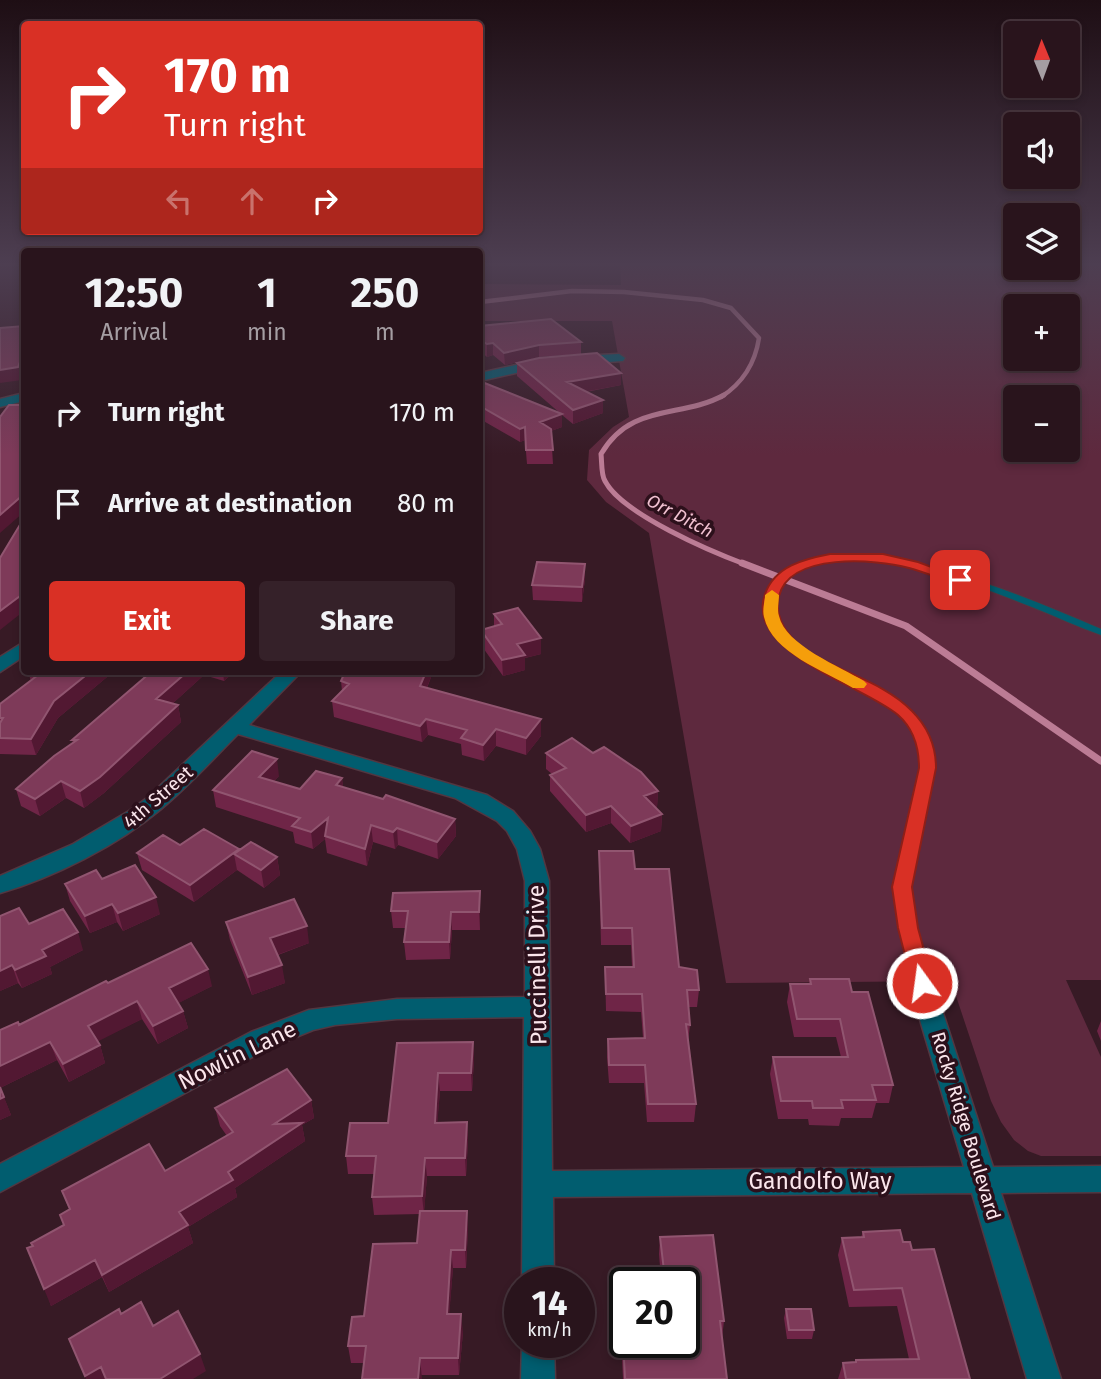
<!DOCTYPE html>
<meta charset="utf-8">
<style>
body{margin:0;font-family:"Fira Sans",sans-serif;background:#352129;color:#f1f3f6;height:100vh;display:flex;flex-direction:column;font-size:26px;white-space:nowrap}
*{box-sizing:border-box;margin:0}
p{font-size:23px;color:#a59ea3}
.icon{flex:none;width:38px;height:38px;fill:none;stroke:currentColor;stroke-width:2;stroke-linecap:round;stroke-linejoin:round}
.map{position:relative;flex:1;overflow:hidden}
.sheet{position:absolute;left:21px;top:248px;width:462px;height:427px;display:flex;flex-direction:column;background:#29141c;border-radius:7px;box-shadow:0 4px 10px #0003,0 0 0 2px #45333b}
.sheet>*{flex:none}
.guide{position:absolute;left:21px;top:21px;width:462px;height:214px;border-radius:7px;box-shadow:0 4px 10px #0003,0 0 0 2px #45333b;background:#d93025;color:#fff;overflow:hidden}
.needle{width:46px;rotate:359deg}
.buttons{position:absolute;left:1003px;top:21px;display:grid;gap:14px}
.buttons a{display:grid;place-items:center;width:77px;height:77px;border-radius:7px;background:#29141c;box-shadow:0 4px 10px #0003,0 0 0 2px #45333b;font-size:35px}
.speed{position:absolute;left:504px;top:1267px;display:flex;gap:14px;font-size:35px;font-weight:700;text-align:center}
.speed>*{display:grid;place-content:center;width:91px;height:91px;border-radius:50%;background:#29141c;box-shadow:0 4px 10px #0003,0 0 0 2px #45333b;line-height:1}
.speed small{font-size:18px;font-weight:400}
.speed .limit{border:4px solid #111;border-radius:10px;background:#fff;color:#111}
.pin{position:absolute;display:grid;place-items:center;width:60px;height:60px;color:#fff;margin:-30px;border-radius:14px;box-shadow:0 4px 10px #0006}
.me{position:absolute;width:77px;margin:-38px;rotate:346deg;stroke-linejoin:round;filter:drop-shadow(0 0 5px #0008)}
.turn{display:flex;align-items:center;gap:24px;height:147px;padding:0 28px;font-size:32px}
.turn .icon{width:91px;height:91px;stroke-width:2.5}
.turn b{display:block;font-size:49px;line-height:60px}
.lanes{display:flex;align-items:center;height:66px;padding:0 28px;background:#0003;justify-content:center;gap:35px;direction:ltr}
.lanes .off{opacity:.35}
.eta{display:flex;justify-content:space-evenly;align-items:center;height:119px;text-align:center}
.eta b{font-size:42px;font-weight:700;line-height:49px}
.button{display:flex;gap:14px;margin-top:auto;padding:14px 28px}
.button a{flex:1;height:80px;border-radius:7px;background:#d93025;color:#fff;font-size:28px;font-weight:700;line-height:80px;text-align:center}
.button a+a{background:#352129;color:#f1f3f6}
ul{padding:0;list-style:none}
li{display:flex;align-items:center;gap:21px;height:91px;padding:0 28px}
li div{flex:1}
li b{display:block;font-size:26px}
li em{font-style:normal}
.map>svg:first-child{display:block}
</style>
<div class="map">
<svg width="1101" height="1379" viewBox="0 0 1101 1379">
<rect width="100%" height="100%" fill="#371a25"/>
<path fill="#5e293e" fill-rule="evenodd" d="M620,262H1015V268H1068V262H1101V980H1066L1101,1057V1156H1041L1028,1151L1014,1140L1001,1122L991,1101L951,981L726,983L649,533L606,502L587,480L589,450L613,427L629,417L612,321H480V284L621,285ZM1015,306H1068V359H1015ZM1015,397H1068V450H1015Z"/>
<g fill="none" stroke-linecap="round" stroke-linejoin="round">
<path stroke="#bc7c95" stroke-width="4.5" d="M480,302L572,291L624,292L703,300L731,308L759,338C755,364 743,383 721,397"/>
<path stroke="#bc7c95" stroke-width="5" d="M724,395C681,419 631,402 601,454C602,462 601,475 605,481C622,514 712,552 747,565"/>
<path stroke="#bc7c95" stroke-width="7" d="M742,563L906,626L1101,761"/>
<defs>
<path id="lane" d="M853,555C867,557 882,557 896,560C967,572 1035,601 1101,629V635C1078,627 1055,616 1032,607C975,584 899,556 837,561C830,562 822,562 816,564C811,565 806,568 801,570C796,572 791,574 787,578C778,586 774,600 777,611C791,667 871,676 909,710C926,725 931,747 932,768L908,887L914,928L928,983L926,986L922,988L918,986L916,983L902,928L896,887L922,768C921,748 917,728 902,714C862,680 782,670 768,613C766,605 767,599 769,592C776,574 798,562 815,558C827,556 841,556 853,555Z"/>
<path id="street" d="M619,354L625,358L623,361L577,364L571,360L577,356Z
M543,359L549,363L547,366L480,381V373Z
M24,393V401L0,407V399Z
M24,642V656L0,672V657Z
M281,672H301L249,725L487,795L513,811L530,831L540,849L549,881L552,1171L964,1167L909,983L913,976L922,973L931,976L993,1167L1101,1166V1192L1001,1193L1061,1379H1027L972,1193L553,1197L554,1283H522L524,1017L397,1019L335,1025L313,1030L269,1048L0,1192V1164L251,1032L309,1010L397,999L525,997V881L517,849L507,831L497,821L455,798L238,734C213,759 189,786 161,809C118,845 53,878 0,893V876L73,844L129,811L147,798Z
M522,1342H554L555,1379H521Z"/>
</defs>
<use href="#lane" stroke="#523741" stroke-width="2"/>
<use href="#street" stroke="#523741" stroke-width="3"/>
<use href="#lane" fill="#015d6f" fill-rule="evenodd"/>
<use href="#street" fill="#015d6f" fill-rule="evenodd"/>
</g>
<path fill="#6f2547" d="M480,326L581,342V354L539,357L505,365L493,355L487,357L482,353L480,354Z
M517,363L621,385L586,392L603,400V413L573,424L562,415V427L551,431L553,464H527L525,440L520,442L480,419V383L561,414L517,376Z
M585,579L582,602L533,600L532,585Z
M494,614L541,654L525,658V670L503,676L481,645V630L494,626Z
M28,672H113L58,718L36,755L0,754V704L31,681Z
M151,672H234L224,681L204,675L172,704L178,705L181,722L104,793L84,808L66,798L40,816L21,806L16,789L73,743L72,740Z
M433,672L427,688L541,736L526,755L496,746L484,761L462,755L461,744L428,735L422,742L334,717L332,701L342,691L341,681Z
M546,753H593L658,791L657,807L656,808L662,814L661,831L630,843L611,823L586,832L550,791V775L552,774L546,769Z
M279,776L274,781L300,789L342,778L343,787L383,799L455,819L456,836L438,859L398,845L395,849L373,842L367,866L327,853L325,839L313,849L295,843L293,832L216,807L213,790Z
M180,845L239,849V850L277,857L280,875L264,888L237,870L194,902L142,870L137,853Z
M599,851L635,869L679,967L699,990L697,1007H689L690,1025L688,1042L696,1104L694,1122H647L644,1083H609L607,1057L608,1039L643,1038L641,1012L606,1011L605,967H632L631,945H601L599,868Z
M102,879L160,914L123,931L117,922L90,933L70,901L65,884Z
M480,891V930H452L450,959L406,960L404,942L406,928H393L391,911Z
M226,922L309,943L278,955L285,983L252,995L230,940Z
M29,924L83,950L50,967L52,974L22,988L18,983L0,991Z
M810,979L852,992L893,1085L889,1103H876L872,1118H841L839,1126L809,1125L808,1119H778L770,1074L773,1057H841L836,1037H794L787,1002L790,984H809Z
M108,983L212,986L178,1003L183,1011L188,1028L158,1044L142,1019L97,1041L100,1045L105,1063L69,1082L57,1060L0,1088L11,1115L0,1120V1030L19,1025Z
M1101,1021V1041L1097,1031Z
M473,1042L474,1060L472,1091H440L437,1123L467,1122L468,1140L466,1176H427L424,1211L468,1228L466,1268H453L449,1314L463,1332L459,1375H422L364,1363H351L348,1346L364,1316L417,1243L420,1214L374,1215L372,1197L374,1174H348L346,1156L388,1123L397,1043Z
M311,1100L314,1118L302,1125L305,1141L235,1188L237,1197L188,1227L193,1243L109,1292L102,1277L51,1306L32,1246L64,1225L60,1215L69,1209L62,1191L165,1171L227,1136L220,1126L215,1108Z
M863,1232L903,1242L912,1250L970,1379H838L843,1363L855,1362L856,1360L909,1359L897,1306L849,1307L838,1255L842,1238L861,1237Z
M660,1237L724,1321L722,1338L727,1379H623L619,1298L620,1280L661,1279L659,1254Z
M786,1309L814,1330L812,1339H787L784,1318Z"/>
<path fill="#521832" d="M480,341H482V353L480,354Z
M493,343V355L487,357V344Z
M539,345V357L505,365L504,353Z
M24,351V372L22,380L0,383V370Z
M621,373V385L567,395V382Z
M603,400V413L573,424V410Z
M562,414V427L540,435V422Z
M525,427V440L520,442V429Z
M24,494V512L0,533V515Z
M585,564V579L582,602V587Z
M24,593V611L0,630V611Z
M541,638V654L525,658V670L503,676L502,660L517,644Z
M90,672H113L58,718L36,755L31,739L54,701Z
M187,672H203L204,675L160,715L156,699Z
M223,672H234L224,681Z
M426,672H433L421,702L420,686Z
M178,705L181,722L104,793L84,808L80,791Z
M426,719L428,735L422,742L420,726Z
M541,719V736L526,755V738Z
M496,729V746L484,761L483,745Z
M277,759L279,776L262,794L259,777Z
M342,778L344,795L336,785Z
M61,781L66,798L40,816L35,799Z
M658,791L657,807L643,813L644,796Z
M611,806V823L586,832V815Z
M662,814L661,831L630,843L631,826Z
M328,818L325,839L313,849L311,832Z
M455,819L456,836L438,859L437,842Z
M371,825L373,842L367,866L365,849Z
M397,828L398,845L395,849L393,832Z
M239,849L241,858L234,854L237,870L194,902L190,885Z
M277,857L280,875L264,888L261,870Z
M480,891V930L479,912Z
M156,897L160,914L123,931L118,913Z
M112,904L117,922L90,933L85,916Z
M451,912L452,930L450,959L449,942Z
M307,926L309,943L274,956L270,938Z
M78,932L83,950L50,967L52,974L22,988L15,970L42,950Z
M12,965L18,983L0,991V971Z
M282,965L285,983L252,995L248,977Z
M208,969L212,986L173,1006L169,988Z
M137,1001L142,1019L93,1044L88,1026Z
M183,1011L188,1028L158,1044L153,1026Z
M50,1042L57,1060L0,1088V1066Z
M473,1042L474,1060L472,1091L471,1073Z
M100,1045L105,1063L69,1082L63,1064Z
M438,1073L440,1091L436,1141L435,1123Z
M4,1097L11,1115L0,1120V1099Z
M311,1100L314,1118L302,1125L305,1141L235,1188L237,1197L188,1227L193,1243L109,1292L102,1275L228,1172L274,1124Z
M467,1122L468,1140L466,1176L465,1158Z
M425,1158L427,1176L424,1214L422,1196Z
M467,1211L468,1228L466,1268L465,1250Z
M451,1250L453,1268L448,1331L447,1314Z
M95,1260L102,1277L51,1306L44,1289Z
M461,1314L463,1332L459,1375L458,1358Z
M200,1354L206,1371L193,1379H160Z
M420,1358L422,1379H418Z
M101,1367L106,1379H86L85,1376Z"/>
<path fill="#7e3a59" stroke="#915570" stroke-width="2" fill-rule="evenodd" d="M551,319L581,342L539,345L504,353L493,343L487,344L482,341H480V326Z
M24,326V351L18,367L0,370V328Z
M597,353L621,373L567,382L603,400L573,410L517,363L539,358Z
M482,382L562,414L540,422L551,429L553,450H526L525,427L520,429L480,406V383Z
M9,405H24V494L0,515V417Z
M24,518V593L0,611V558Z
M537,562L585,564L582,587L532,585Z
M518,608L541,638L517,644L525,655L502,660L481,630L502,624L494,614Z
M42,672H90L54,701L31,739L0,738V723L3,718H0V704Z
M151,672H187L156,699L178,705L100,777L80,791L61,781L35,799L16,789L54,756L77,740H72Z
M345,672H426L420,686L541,719L526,738L496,729L483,745L461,738L467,730L426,719L420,726L332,701L349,684L341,681Z
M572,738L593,753L604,747L641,772L658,791L644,796L662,814L631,826L611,806L586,815L550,775L566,768L546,753Z
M252,751L277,759L259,777L300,789L316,771L342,778L336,785L383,799L386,795L455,819L437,842L397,828L393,832L371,825L365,849L325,836L328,818L311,832L292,826L300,818L213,790Z
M204,829L239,849L190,885L137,853L163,835L180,845Z
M251,842L277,857L261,870L234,854Z
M599,851H633L635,869H669L679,967L697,970L699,990H687L690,1025L686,1024L696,1104H648L645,1065H609L608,1039L645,1038L642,994H606L605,967H634L632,928H602Z
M135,865L156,897L118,913L112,904L85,916L65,884L96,870L102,879Z
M480,891L479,912H451L449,942H404L408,911H391L393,893Z
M294,899L307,926L270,938L282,965L248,977L226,922Z
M19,908L29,924L63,909L78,932L42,950L46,956L15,970L12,965L0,971V916Z
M191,943L208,969L169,988L183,1011L153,1026L137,1001L88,1026L100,1045L63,1064L50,1042L0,1066V1030L18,1022L19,1025L106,981L108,983Z
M810,979H849L852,992H868L893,1085H872L876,1100H841L843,1108H813L812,1101H781L773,1057H848L840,1019H797L790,984H811Z
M473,1042L471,1073H438L436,1104L435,1123L467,1122L465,1158H425L422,1196L372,1197L376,1156H346L350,1123H388L397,1043Z
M287,1069L311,1100L274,1124L302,1123L228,1172L233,1180L179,1212L188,1225L102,1275L95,1260L44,1289L27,1248L33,1246L31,1243L64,1225L60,1215L70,1209L62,1191L149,1144L165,1171L233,1132L215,1108Z
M0,1087L4,1097L0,1099Z
M420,1211H467L465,1250H451L447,1314H461L458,1358H420L418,1379H362L366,1346H348L352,1317L364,1316L373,1244L417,1243Z
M900,1230L903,1242H910L912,1250L934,1249L970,1379H846L843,1363L856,1362V1360L919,1359L902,1288L854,1290L842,1238L864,1237L863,1232Z
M713,1235L724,1321H720L727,1379H625L620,1280L665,1279L660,1237ZM625,1283H684V1342H625Z
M141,1302L153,1326L178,1311L200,1354L160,1379H106L101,1367L85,1376L69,1339L119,1309L121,1314Z
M786,1309H811L814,1330H789Z"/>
<linearGradient id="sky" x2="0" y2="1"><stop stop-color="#1e0e14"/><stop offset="0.58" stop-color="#4d3e51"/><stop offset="1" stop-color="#4d3e51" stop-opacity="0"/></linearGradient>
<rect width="1101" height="455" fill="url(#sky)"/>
<path fill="#d93025" stroke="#8d1f18" stroke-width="2" d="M830,554H883L918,562L967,580L960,585C943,580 927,573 909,568C876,559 790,552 779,596C774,614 784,631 797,643C831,671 881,679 912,711C928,727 936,745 936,768L912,887L918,928L933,983L929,989L922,991L915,989L912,983L898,928L892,887L919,768C919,748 914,729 898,715C865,686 744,653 765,594C775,566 804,559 830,554Z"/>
<path fill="#f59e0b" d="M772,590L779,595C779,601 777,610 779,616C785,645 841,667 864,681L867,684L864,688H853C825,671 772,653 764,617C762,610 765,601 765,595Z"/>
<g text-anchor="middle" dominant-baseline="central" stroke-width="7" stroke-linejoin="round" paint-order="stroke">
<g font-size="18" font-style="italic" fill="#f1c1d1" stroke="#2c101b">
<text transform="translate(680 516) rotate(28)">Orr Ditch</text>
</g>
<g font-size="19" fill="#fbe6ec" stroke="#2c101b">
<text transform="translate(158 797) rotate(-41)">4th Street</text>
<text transform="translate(966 1126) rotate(73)">Rocky Ridge Boulevard</text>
</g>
<g font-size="23" fill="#fbe6ec" stroke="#2c101b">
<text transform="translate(537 965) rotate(-91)">Puccinelli Drive</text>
<text transform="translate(237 1055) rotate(-26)">Nowlin Lane</text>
<text x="820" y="1181">Gandolfo Way</text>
</g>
</g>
</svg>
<div class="buttons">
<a><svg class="needle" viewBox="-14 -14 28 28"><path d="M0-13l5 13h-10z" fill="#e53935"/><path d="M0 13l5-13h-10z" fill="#a59ea3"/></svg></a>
<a><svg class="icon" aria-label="sound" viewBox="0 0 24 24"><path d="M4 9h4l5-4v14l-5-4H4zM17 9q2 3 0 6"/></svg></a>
<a><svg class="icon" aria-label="layers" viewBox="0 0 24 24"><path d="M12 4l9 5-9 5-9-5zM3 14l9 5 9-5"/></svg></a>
<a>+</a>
<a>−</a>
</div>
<div class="speed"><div>14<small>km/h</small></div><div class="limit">20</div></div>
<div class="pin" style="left:960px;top:580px;background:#d93025"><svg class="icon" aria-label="arrive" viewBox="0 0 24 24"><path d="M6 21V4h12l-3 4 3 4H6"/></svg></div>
<svg class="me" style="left:922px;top:983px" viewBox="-20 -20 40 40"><circle r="17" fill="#d93025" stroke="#fff" stroke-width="3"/><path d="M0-11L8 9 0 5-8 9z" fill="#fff"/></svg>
<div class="guide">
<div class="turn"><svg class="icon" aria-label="right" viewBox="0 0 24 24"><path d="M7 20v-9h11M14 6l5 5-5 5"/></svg><div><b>170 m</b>Turn right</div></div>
<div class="lanes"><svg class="icon off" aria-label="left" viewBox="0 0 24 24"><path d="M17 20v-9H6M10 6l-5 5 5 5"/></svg><svg class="icon off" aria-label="ahead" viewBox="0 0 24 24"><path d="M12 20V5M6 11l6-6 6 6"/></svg><svg class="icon" aria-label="right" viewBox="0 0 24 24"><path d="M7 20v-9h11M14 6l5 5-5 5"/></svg></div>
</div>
<section class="sheet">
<div class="eta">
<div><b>12:50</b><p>Arrival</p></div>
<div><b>1</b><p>min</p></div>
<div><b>250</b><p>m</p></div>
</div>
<ul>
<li><svg class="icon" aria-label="right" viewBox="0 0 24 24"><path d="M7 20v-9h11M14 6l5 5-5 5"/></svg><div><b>Turn right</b></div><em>170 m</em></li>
<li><svg class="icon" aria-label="arrive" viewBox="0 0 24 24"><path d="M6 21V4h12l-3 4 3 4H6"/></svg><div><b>Arrive at destination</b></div><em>80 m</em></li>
</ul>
<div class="button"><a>Exit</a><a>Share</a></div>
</section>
</div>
